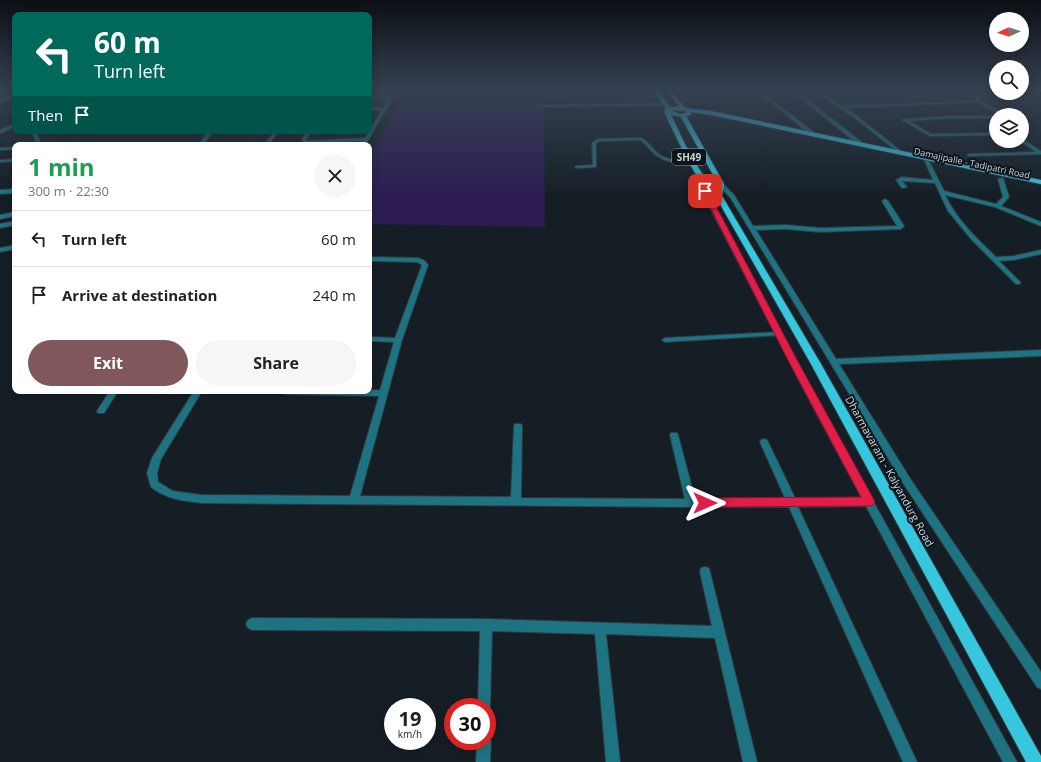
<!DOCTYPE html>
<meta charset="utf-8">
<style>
body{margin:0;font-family:"Open Sans",sans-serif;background:#f6f6f6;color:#222;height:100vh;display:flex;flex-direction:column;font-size:15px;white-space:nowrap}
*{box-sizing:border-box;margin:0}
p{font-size:13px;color:#767676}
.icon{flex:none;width:22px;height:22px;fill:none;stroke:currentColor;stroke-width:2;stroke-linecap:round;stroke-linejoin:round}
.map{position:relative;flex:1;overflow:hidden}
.panel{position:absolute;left:12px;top:142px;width:360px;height:252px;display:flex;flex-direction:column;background:#fff;border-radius:8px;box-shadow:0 2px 10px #0003}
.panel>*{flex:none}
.top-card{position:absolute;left:12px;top:12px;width:360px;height:122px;border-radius:8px;box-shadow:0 2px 10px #0003;background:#00695c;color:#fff;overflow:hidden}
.needle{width:26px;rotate:266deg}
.controls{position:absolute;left:989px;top:12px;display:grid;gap:8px}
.controls a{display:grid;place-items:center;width:40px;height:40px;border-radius:50%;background:#fff;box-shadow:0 2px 10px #0003;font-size:20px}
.speed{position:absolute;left:384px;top:698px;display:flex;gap:8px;font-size:20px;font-weight:700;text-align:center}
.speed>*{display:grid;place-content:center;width:52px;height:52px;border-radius:50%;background:#fff;box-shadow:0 2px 10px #0003;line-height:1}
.speed small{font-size:10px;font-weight:400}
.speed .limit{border:6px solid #d22;background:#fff;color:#111}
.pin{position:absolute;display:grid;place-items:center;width:34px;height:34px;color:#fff;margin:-17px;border-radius:8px;box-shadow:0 2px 6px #0006}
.me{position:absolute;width:44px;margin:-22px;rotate:90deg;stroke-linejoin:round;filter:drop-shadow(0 0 3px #0008)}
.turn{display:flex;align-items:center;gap:14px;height:84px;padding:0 16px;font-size:18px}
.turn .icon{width:52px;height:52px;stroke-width:2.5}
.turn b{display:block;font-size:28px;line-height:34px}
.then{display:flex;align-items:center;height:38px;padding:0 16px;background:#0003;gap:8px;font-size:15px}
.round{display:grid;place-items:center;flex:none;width:42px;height:42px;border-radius:21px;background:#f6f6f6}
.summary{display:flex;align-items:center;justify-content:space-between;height:68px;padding:0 16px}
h1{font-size:24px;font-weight:700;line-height:30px;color:#1e9e55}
.action{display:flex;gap:8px;margin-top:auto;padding:8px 16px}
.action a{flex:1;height:46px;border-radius:24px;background:#80585c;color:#fff;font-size:16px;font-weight:700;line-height:46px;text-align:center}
.action a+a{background:#f6f6f6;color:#222}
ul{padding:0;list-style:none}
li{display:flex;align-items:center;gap:12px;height:56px;padding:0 16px;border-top:1px solid #e0e0e0}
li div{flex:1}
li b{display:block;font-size:15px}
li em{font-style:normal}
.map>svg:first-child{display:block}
</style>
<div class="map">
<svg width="1041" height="762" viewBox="0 0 1041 762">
<rect width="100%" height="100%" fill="#151e25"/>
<path fill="#2c1c53" d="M398,103L544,104L545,227L369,224V160Z"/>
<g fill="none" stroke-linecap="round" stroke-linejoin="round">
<defs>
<path id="lane" d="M641,138C649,141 653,150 660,155C671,163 695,159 708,159L710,160L708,161C694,161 671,166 659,157C652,153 647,145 640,140L600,141L596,143V167L577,168L575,167L577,166L593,165L592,143L598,139Z
M779,332L781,333L782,334L781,335L665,342L662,340L665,338Z"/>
<path id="street" d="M393,91H397L365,145H361L363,141L309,144V145H305L302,143L303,142L302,140L307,131H311L306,140L307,141L365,138L382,110H369V108H383L388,99H369V97H390Z
M757,91H820L842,106L974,101L980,94V91H984V94L979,98V100L1004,115H999L977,102L845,108L857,116L901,151V152L899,153L855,118L815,92L799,93L863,143V145H859L794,93L765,94L816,134V136H812Z
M659,93L658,95L545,96L543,95L545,94Z
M15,94V96L0,102V100Z
M666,103L667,105L539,107L537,106L539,105Z
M951,116H996V118H951L909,121L931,134L996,133V135L930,136L902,120L904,119Z
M1022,116H1024L1025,117L1022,118Z
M13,124H15V127L0,133V130Z
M34,131H38L37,134L41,145H37L33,134Z
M208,131H228L226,132L212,133L203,145H199Z
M275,131H279L268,145H264Z
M1022,139L1041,151V154L969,156L967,155L969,154L1036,152L1020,141H1022Z
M15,147V149L0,150V148Z
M923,156L927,157L944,191L996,204L1003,197L998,179L1003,178L1009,197L1001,206L1041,222V226L995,207L945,195C957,220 976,238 996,257L1014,256L1041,250V254L1014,260L999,261L1020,282V284H1016L972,240L948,211L935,183L902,181L907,187L902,188L896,180L902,177L933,180L923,157Z
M15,159V161L0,162V160Z
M703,183L708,184L710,196L819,403L1017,762H1003L866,506L798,507L917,762H903L789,507H691L202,503C183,501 166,499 151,487L147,473L152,458L194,391H202L161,459L157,473L158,482L173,491L202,495L350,496L379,396L285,394L281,391L380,390L394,342L369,341V337L395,338L422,265L417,262L369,261V257L418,258L425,261L428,265L402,340L360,496L511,497L514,426L515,424H521L522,426L521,498L685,499L670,435L671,433H677L678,435L695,499L785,498L760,442L761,440L764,439L767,440L768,442L795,498H862L811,403L704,196Z
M719,184H723L734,195L753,226L786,225L820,228L897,226L882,201L885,199L888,201L904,226L901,229L820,232L786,229L756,230L836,359L1041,350V356L839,364L911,480L1041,672V689L1037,687L905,486L730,197L719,186Z
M15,189V193L0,194V190Z
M15,212V216L0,219V215Z
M15,221V225L0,228V224Z
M15,245V249L0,252V248Z
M110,391H118L104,413H98L97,411Z
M705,567L709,568L710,572L757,762H743L715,638L606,634L620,762H606L595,634L492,631L490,707L487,712V707H478L480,631L252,630L248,628L246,624L248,620L252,618L486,619L712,626L700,572L701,568Z
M487,736L491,741L490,762H476L477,741H487Z"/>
<path id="primary" d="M654,91H658L670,107H679L668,91H672L685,108L711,111L1041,180V184L711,115L691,112V115L686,116L723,182L724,185L722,196L821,364L1041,756V762H1026L811,364L716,197L700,181L688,161L664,112L666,109ZM671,110L685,111L686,113L680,114ZM671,115L681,117L717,182V190C695,170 684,141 671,115Z"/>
</defs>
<use href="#lane" stroke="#323b41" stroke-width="2"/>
<use href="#street" stroke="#323b41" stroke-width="2"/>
<use href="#primary" stroke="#323b41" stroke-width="2"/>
<use href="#lane" fill="#1e7382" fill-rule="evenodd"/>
<use href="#street" fill="#1e7382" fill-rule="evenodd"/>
<use href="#primary" fill="#36c7df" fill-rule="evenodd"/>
</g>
<linearGradient id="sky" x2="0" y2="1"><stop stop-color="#0c1014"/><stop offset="0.46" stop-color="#354151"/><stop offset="1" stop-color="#354151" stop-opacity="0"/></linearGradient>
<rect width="1041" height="197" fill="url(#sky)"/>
<path fill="#e11d48" stroke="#92132f" d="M703,190L708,191L797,360L873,498L875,502L873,505L870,506L705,507L701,506L700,503L701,499L705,498L861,497L788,360L702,191Z"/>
<g text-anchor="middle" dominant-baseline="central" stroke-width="4" stroke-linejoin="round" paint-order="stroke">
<g font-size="9" fill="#ccd3d7" stroke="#0c151c">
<text transform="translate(972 163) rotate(12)">Damajipalle - Tadipatri Road</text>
</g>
<rect fill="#0c151c" stroke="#929a9f" stroke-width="1" x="672" y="149" width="34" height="16" rx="3"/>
<g font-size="10" font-weight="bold" fill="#ccd3d7">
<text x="689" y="157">SH49</text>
</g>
<g font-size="11" fill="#ccd3d7" stroke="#0c151c">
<text transform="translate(890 471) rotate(61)">Dharmavaram - Kalyandurg Road</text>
</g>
</g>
</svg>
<div class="controls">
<a><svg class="needle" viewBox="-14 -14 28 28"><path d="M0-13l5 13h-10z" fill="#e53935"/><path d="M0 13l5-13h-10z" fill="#767676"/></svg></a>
<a><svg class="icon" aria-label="search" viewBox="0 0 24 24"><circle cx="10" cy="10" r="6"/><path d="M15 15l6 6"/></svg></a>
<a><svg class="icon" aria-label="layers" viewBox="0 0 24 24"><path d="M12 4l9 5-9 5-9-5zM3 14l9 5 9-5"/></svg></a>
</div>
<div class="speed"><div>19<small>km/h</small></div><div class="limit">30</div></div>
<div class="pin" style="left:705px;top:191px;background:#d93025"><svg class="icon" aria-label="arrive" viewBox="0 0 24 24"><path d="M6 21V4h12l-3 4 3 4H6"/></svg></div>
<svg class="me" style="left:705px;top:503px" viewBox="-20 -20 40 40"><path d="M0-17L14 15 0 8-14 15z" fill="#e11d48" stroke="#fff" stroke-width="4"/></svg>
<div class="top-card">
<div class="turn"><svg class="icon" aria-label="left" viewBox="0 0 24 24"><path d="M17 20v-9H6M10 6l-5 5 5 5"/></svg><div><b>60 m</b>Turn left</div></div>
<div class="then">Then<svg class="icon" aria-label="arrive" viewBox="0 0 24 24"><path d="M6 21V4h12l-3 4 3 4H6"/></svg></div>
</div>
<section class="panel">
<div class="summary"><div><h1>1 min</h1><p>300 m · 22:30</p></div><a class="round"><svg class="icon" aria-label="close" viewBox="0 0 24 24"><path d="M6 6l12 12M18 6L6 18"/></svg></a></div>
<ul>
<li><svg class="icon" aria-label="left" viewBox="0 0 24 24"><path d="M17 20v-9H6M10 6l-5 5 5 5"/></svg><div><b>Turn left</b></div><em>60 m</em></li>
<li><svg class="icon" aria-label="arrive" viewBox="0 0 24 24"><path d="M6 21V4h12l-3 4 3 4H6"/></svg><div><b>Arrive at destination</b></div><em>240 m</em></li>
</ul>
<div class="action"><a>Exit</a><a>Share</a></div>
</section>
</div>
